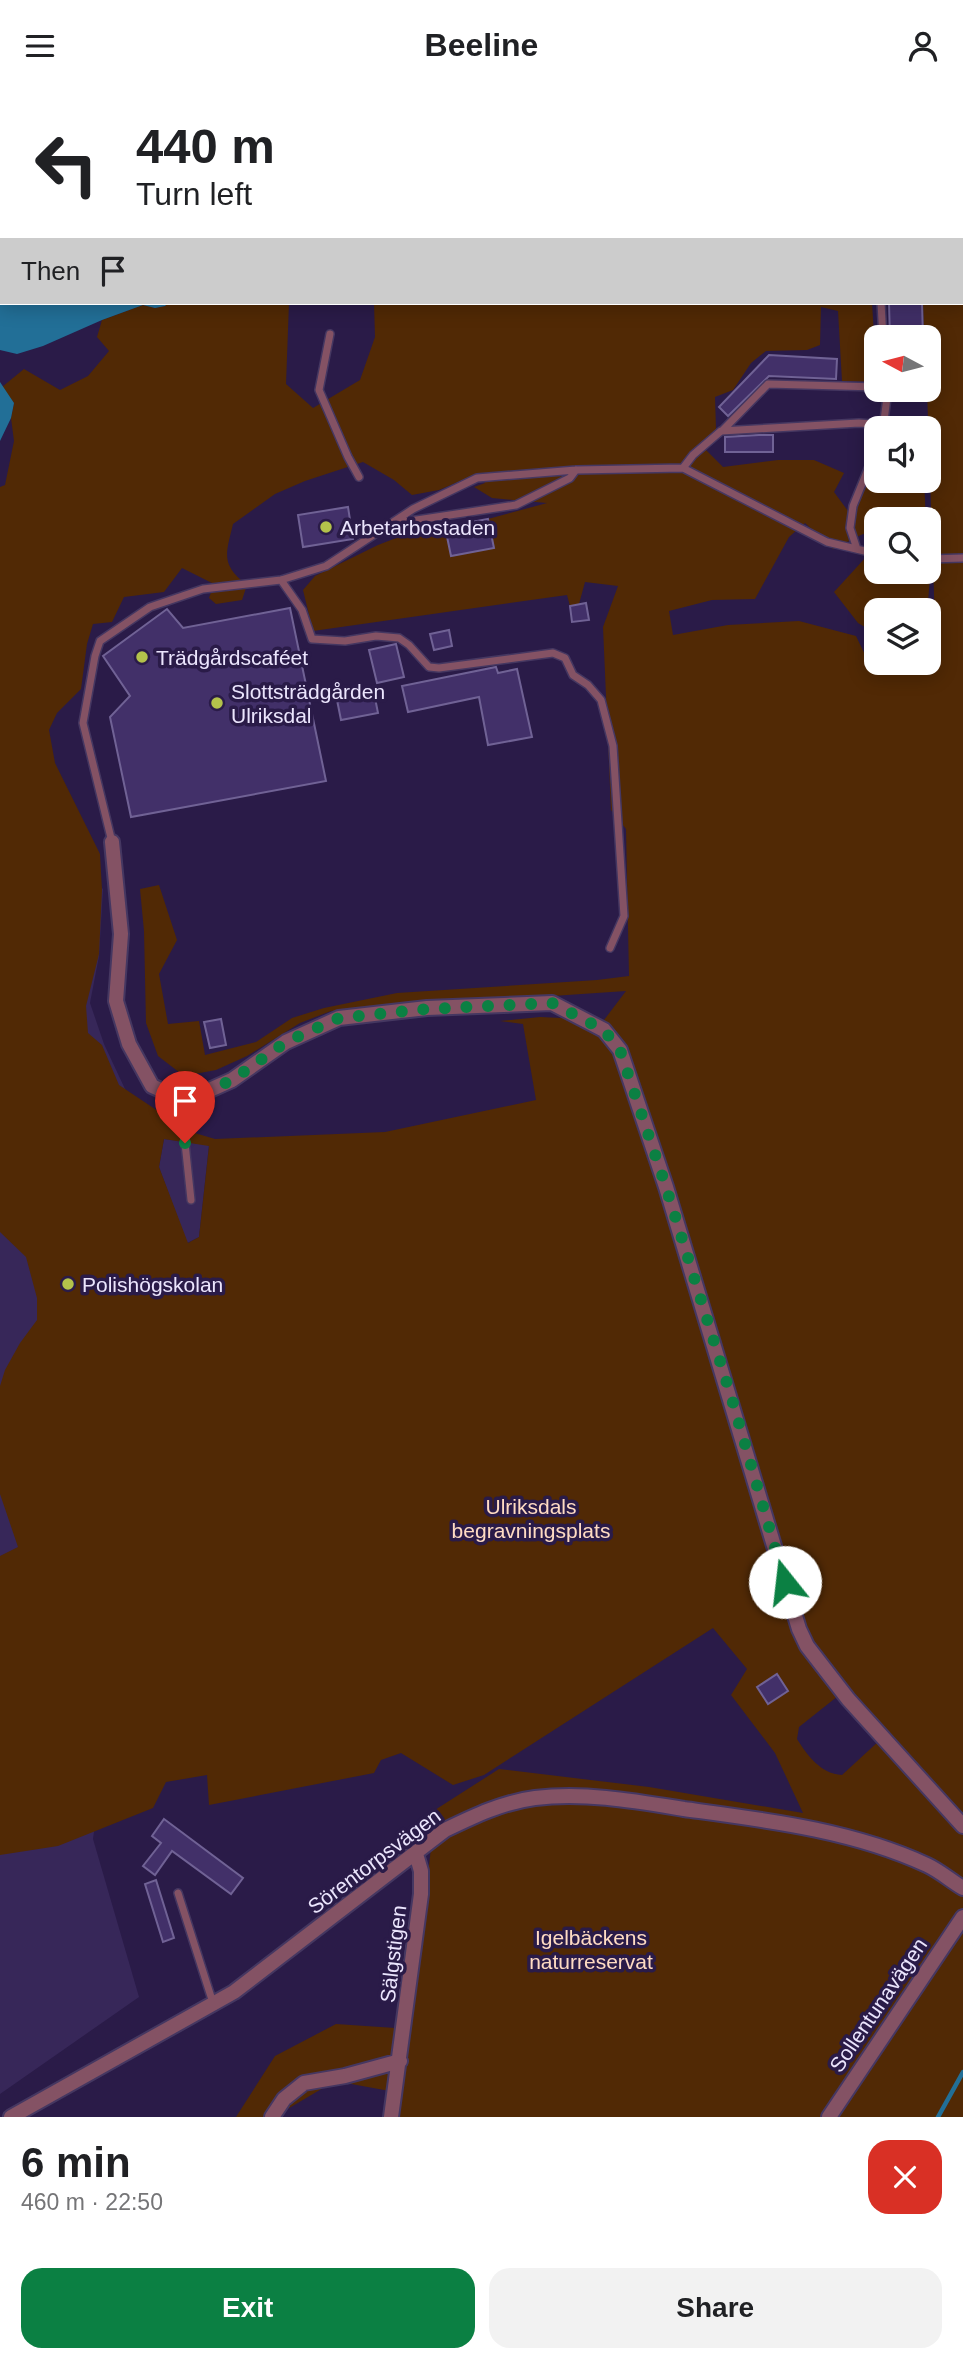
<!DOCTYPE html>
<meta charset="utf-8">
<style>
body{margin:0;font-family:Helvetica,sans-serif;background:#f2f2f2;color:#202124;height:100vh;display:flex;flex-direction:column;font-size:26px;white-space:nowrap}
*{box-sizing:border-box;margin:0}
p{font-size:23px;color:#757577}
.icon{flex:none;width:38px;height:38px;fill:none;stroke:currentColor;stroke-width:2;stroke-linecap:round;stroke-linejoin:round}
.map{position:relative;height:2026px;overflow:hidden}
.sheet{display:flex;flex-direction:column;background:#fff;flex:1}
.sheet>*{flex:none}
.banner{position:absolute;left:0px;top:0px;width:964px;height:214px;box-shadow:0 4px 18px #0003;background:#fff;color:#202124;overflow:hidden}
.needle{width:46px;rotate:277deg}
.buttons{position:absolute;left:864px;top:234px;display:grid;gap:14px}
.buttons a{display:grid;place-items:center;width:77px;height:77px;border-radius:14px;background:#fff;box-shadow:0 4px 18px #0003;font-size:35px}
.pin{position:absolute;display:grid;place-items:center;width:60px;height:60px;color:#fff;margin:-72px -30px;border-radius:50% 50% 50% 0;rotate:-45deg;box-shadow:0 0 7px #0007}
.pin .icon{rotate:45deg}
.me{position:absolute;width:77px;margin:-38px;rotate:344deg;stroke-linejoin:round;filter:drop-shadow(0 0 5px #0008)}
.turn{display:flex;align-items:center;gap:24px;height:147px;padding:0 21px;font-size:32px}
.turn .icon{width:91px;height:91px;stroke-width:2.5}
.turn b{display:block;font-size:49px;line-height:60px}
.then{display:flex;align-items:center;height:66px;padding:0 21px;background:#0003;gap:14px;font-size:26px}
.round{display:grid;place-items:center;flex:none;width:74px;height:74px;border-radius:21px;background:#f2f2f2}
.summary{display:flex;align-items:center;justify-content:space-between;height:119px;padding:0 21px}
h1{font-size:42px;font-weight:600;line-height:52px}
.button{display:flex;gap:14px;margin-top:auto;padding:14px 21px}
.button a{flex:1;height:80px;border-radius:21px;background:#0b8043;color:#fff;font-size:28px;font-weight:600;line-height:80px;text-align:center}
.button a+a{background:#f2f2f2;color:#202124}
header{display:flex;justify-content:space-between;align-items:center;height:91px;padding:0 21px;background:#fff;font-size:32px;font-weight:600}
.map>svg:first-child{display:block}
</style>
<header><svg class="icon" aria-label="menu" viewBox="0 0 24 24"><path d="M4 6h16M4 12h16M4 18h16"/></svg>Beeline<svg class="icon" aria-label="person" viewBox="0 0 24 24"><circle cx="12" cy="8" r="4"/><path d="M4 21q1-7 8-7t8 7"/></svg></header>
<div class="map">
<svg width="963" height="2026" viewBox="0 0 963 2026">
<rect width="100%" height="100%" fill="#2a1b48"/>
<path fill="#372759" d="M0,708L103,798L99,865L90,912L104,953L132,1013L130,1474L93,1748L139,1906L0,2003Z
M164,1048L209,1054L199,1146L187,1152L159,1076Z"/>
<path fill="#512905" fill-rule="evenodd" d="M914,0H963V2026H395V2001L335,1990L274,2026H236L275,1965L336,1933L410,1938L431,1757L413,1733L499,1678L649,1696L803,1722L775,1662L731,1604L747,1578L713,1537L484,1684L453,1694L401,1662L381,1669L374,1682L209,1714L207,1684L166,1691L153,1717L58,1755L0,1764V1465L18,1456L0,1403V1295L5,1279L20,1252L37,1229V1207L26,1166L0,1141V396L5,394L14,350L11,327L14,312L2,296L24,278L60,299L88,285L109,260L97,246L102,229L143,214L155,217L165,215L168,212H289L286,293L313,317L360,289L375,246L374,212H872L877,291L842,290L838,220L821,216L820,254L807,259L766,260L751,272L733,299L715,306L716,338L706,359L723,376L778,369H814L844,382L834,401L848,420L859,392L877,384V390H924L926,429H877V447L863,443L833,458L805,432L789,446L755,508L712,509L669,520L673,544L728,534L799,530L856,545L868,570L877,569V572H929V563L936,561L927,299H929V247H924L923,212H962V2H914ZM363,371L394,389L412,404L439,399L479,382L485,392L474,396L492,407L547,412L488,428L493,457L451,465L445,436L409,442L378,454L315,485L303,499L313,540L567,504L570,515L579,513L585,491L618,495L603,536L611,719L626,738L629,885L597,889L397,902L324,917L292,927L256,951L205,964L199,930L168,933L159,883L177,849L159,794L140,798L144,840L146,932L158,965L184,985L216,979L247,965L300,932L331,920L626,900L604,929L540,926L500,930L523,933L536,1009L385,1041L215,1048L188,1040L119,994L102,954L88,942L86,915L99,863L102,799L100,763L55,672L49,639L57,622L81,598L87,553L93,533L112,531L124,506L164,501L182,477L214,493L209,507L216,513L242,509L247,494C220,473 226,463 233,433L275,403L305,390ZM164,1048L209,1055L199,1146L188,1152L159,1076ZM838,1605L880,1649L842,1684C821,1683 807,1664 797,1648L799,1636Z
M877,454V481H927L930,486L928,511L903,520H877V541L875,542L858,532L834,501Z"/>
<path fill="#226f97" d="M0,0H516V2H2V212H168L165,215L155,217L143,214L102,229L43,255L17,263L0,259Z
M0,291L14,312L11,327L0,350Z"/>
<g fill="none" stroke-linecap="round" stroke-linejoin="round">
<path stroke="#226f97" stroke-width="4.5" d="M938,2026L963,1981"/>
</g>
<path fill="#423069" stroke="#706295" stroke-width="2" d="M889,212H922L923,247H890Z
M769,264L837,268L836,288L769,285L728,325L719,316Z
M759,344H773V361H725V346Z
M348,416L353,448L303,456L298,424Z
M488,428L494,457L451,465L445,436Z
M586,512L589,529L572,531L570,515Z
M290,517L326,690L131,726L110,626L130,605L103,565L167,518L183,537Z
M449,539L452,555L434,559L430,543Z
M396,553L404,586L377,592L369,559Z
M496,576L498,582L517,578L532,646L488,654L479,606L408,621L402,595Z
M373,597L378,622L341,629L336,604Z
M221,928L226,954L210,957L204,931Z
M777,1583L788,1600L768,1613L757,1596Z
M164,1728L243,1787L231,1803L172,1760L155,1784L143,1775L161,1752L152,1745Z
M156,1789L174,1847L163,1851L145,1793Z"/>
<g fill="none" stroke-linecap="round" stroke-linejoin="round">
<defs>
<path id="lane" d="M860,0L861,2
M881,212L883,247
M330,243L319,299L348,366L359,386
M883,337L888,299
M722,340L768,293L877,296
M683,377L693,364L721,340L859,332L885,334
M390,433L516,414L570,387L576,379
M857,458L850,437L853,415L877,356
M929,468L963,467
M281,489L302,519L312,548L345,550L376,545L399,547L409,554L429,576L439,577L553,562L565,567L573,584L588,594L601,609L613,655L624,825L610,857
M112,751L83,632L95,565L100,550L150,516L203,498L281,489L326,475L413,418L477,387L576,379L683,377L827,451L877,463
M185,1011V1052L191,1109
M178,1802L213,1912"/>
<path id="street" d="M112,751L121,843L116,910L129,953L152,995L185,1010L232,989L286,951L339,927L427,917L552,912L604,939L620,959L666,1096L799,1538L807,1555L848,1608L963,1735
M11,2026L234,1901L445,1739C474,1725 503,1711 535,1707C585,1701 635,1710 684,1718C765,1729 852,1739 927,1774C940,1780 951,1790 963,1797
M272,2026L284,2008L304,1992L345,1985L400,1970
M391,2026L421,1803V1780L416,1763
M829,2026L963,1826"/>
</defs>
<use href="#lane" stroke="#453761" stroke-width="10"/>
<use href="#street" stroke="#453761" stroke-width="18"/>
<use href="#lane" stroke="#845264" stroke-width="7"/>
<use href="#street" stroke="#845264" stroke-width="14"/>
</g>
<g fill="none" stroke-linecap="round" stroke-linejoin="round">
<path stroke="#0b8043" stroke-width="12" stroke-dasharray="0 21.6" d="M185,1052V1010L232,989L286,951L339,927L427,918L552,912L604,939L620,959L666,1096L734,1315L785,1491"/>
</g>
<g fill="#b3c24b" stroke="#2a1b48" stroke-width="2.5">
<circle cx="326" cy="436" r="7"/>
<circle cx="142" cy="566" r="7"/>
<circle cx="217" cy="612" r="7"/>
<circle cx="68" cy="1193" r="7"/>
</g>
<g text-anchor="middle" dominant-baseline="central" stroke-width="7" stroke-linejoin="round" paint-order="stroke">
<g font-size="21" fill="#ebe5fd" stroke="#2a1b48" text-anchor="start">
<text x="340" y="436">Arbetarbostaden</text>
<text x="156" y="566">Trädgårdscaféet</text>
<text x="231" y="600">Slottsträdgården<tspan x="231" dy="24">Ulriksdal</tspan></text>
<text x="82" y="1193">Polishögskolan</text>
</g>
<g font-size="21" fill="#fedbc3" stroke="#2a1b48">
<text x="531" y="1415">Ulriksdals<tspan x="531" dy="24">begravningsplats</tspan></text>
<text x="591" y="1846">Igelbäckens<tspan x="591" dy="24">naturreservat</tspan></text>
</g>
<g font-size="21" fill="#ebe5fd" stroke="#2a1b48">
<text transform="translate(374 1770) rotate(-37)">Sörentorpsvägen</text>
<text transform="translate(393 1863) rotate(-83)">Sälgstigen</text>
<text transform="translate(878 1914) rotate(-56)">Sollentunavägen</text>
</g>
</g>
</svg>
<div class="buttons">
<a><svg class="needle" viewBox="-14 -14 28 28"><path d="M0-13l5 13h-10z" fill="#e53935"/><path d="M0 13l5-13h-10z" fill="#757577"/></svg></a>
<a><svg class="icon" aria-label="sound" viewBox="0 0 24 24"><path d="M4 9h4l5-4v14l-5-4H4zM17 9q2 3 0 6"/></svg></a>
<a><svg class="icon" aria-label="search" viewBox="0 0 24 24"><circle cx="10" cy="10" r="6"/><path d="M15 15l6 6"/></svg></a>
<a><svg class="icon" aria-label="layers" viewBox="0 0 24 24"><path d="M12 4l9 5-9 5-9-5zM3 14l9 5 9-5"/></svg></a>
</div>
<div class="pin" style="left:185px;top:1052px;background:#d93025"><svg class="icon" aria-label="arrive" viewBox="0 0 24 24"><path d="M6 21V4h12l-3 4 3 4H6"/></svg></div>
<svg class="me" style="left:785px;top:1491px" viewBox="-20 -20 40 40"><circle r="19" fill="#fff"/><path d="M0-13L10 11 0 6-10 11z" fill="#0b8043"/></svg>
<div class="banner">
<div class="turn"><svg class="icon" aria-label="left" viewBox="0 0 24 24"><path d="M17 20v-9H6M10 6l-5 5 5 5"/></svg><div><b>440 m</b>Turn left</div></div>
<div class="then">Then<svg class="icon" aria-label="arrive" viewBox="0 0 24 24"><path d="M6 21V4h12l-3 4 3 4H6"/></svg></div>
</div>
</div>
<section class="sheet">
<div class="summary"><div><h1>6 min</h1><p>460 m · 22:50</p></div><a class="round" style="background:#d93025;color:#fff"><svg class="icon" aria-label="close" viewBox="0 0 24 24"><path d="M6 6l12 12M18 6L6 18"/></svg></a></div>
<div class="button"><a>Exit</a><a>Share</a></div>
</section>
